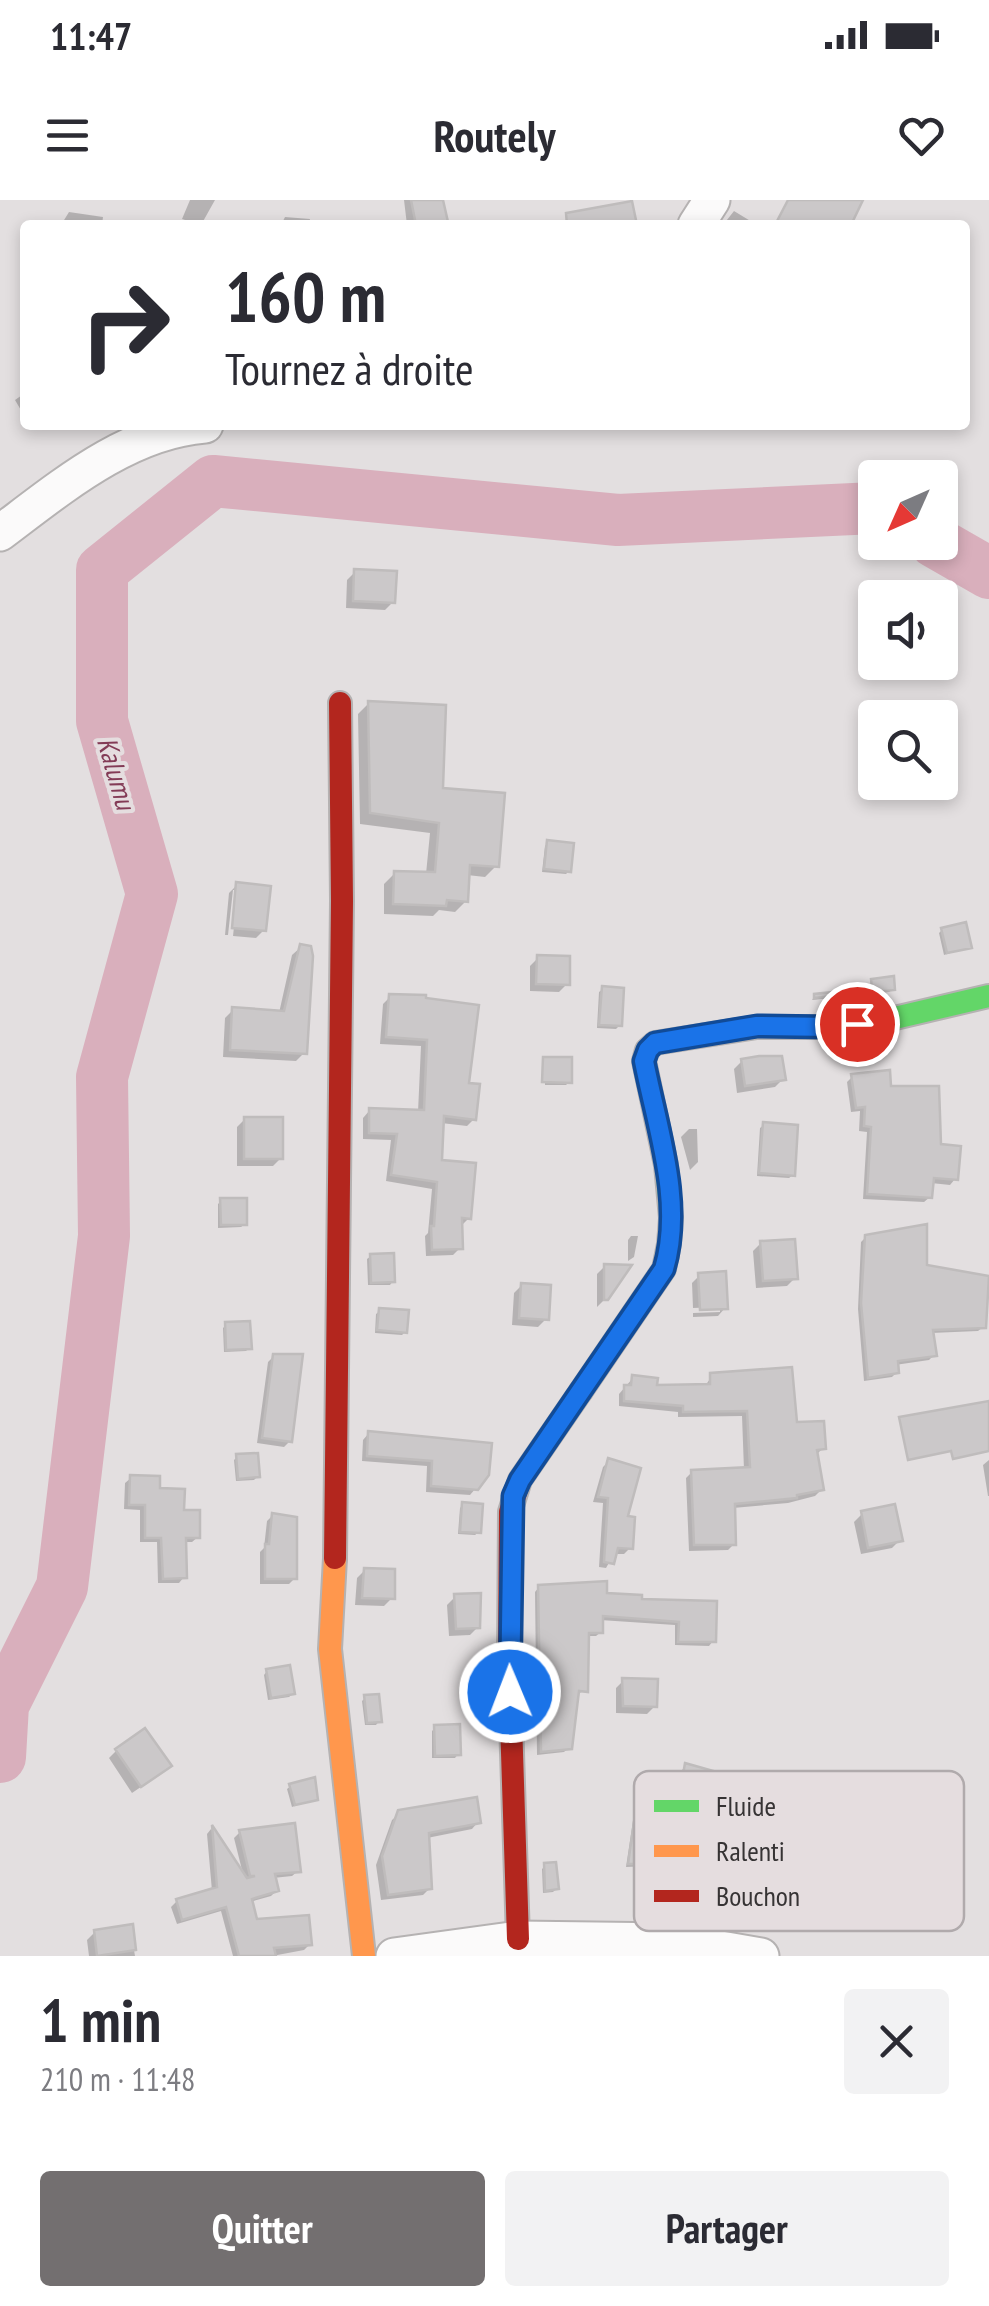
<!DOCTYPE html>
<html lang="fr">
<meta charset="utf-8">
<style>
body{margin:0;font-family:"PT Sans Narrow",sans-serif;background:#f2f2f3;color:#2b2b33;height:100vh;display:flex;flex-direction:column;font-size:38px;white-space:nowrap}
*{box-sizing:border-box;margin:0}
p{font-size:32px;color:#7c7c81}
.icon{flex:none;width:55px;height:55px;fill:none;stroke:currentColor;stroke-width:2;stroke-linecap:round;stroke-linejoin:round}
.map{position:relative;height:1756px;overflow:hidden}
.details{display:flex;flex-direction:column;background:#fff;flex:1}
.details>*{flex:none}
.hud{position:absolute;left:20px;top:20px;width:950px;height:210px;border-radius:10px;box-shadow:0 5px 15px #0003;background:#fff;color:#2b2b33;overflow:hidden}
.needle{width:65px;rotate:225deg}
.tools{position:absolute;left:858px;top:260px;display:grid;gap:20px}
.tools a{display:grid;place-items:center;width:100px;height:100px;border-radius:10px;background:#fff;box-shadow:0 5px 15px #0003;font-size:50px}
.pin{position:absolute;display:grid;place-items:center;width:85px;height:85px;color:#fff;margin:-42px;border:5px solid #fff;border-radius:50%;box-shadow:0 2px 10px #0007}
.me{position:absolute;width:110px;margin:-55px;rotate:359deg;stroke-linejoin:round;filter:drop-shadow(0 0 8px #0008)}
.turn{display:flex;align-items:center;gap:35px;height:210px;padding:0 40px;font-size:45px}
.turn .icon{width:130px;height:130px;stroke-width:2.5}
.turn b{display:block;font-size:70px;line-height:85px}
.round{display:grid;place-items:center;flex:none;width:105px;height:105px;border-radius:10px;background:#f2f2f3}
.head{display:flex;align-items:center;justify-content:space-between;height:170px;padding:0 40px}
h1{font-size:60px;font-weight:800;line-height:75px}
.cta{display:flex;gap:20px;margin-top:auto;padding:20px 40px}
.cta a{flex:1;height:115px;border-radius:10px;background:#736f70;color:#fff;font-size:40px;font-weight:800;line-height:115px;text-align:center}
.cta a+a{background:#f2f2f3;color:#2b2b33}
.status{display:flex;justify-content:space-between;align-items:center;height:70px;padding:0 50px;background:#fff;direction:ltr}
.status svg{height:28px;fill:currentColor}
header{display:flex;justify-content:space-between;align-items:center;height:130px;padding:0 40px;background:#fff;font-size:45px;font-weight:800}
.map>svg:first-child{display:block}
</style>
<div class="status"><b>11:47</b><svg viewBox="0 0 49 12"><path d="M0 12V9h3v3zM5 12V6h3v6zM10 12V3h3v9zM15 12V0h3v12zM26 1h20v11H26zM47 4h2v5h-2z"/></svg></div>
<header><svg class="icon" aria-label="menu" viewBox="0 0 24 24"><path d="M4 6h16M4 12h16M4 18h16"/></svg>Routely<svg class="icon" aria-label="heart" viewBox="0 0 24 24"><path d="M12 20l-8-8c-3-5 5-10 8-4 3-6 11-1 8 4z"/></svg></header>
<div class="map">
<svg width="989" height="1756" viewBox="0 0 989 1756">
<rect width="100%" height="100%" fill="#e3dfe0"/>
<path fill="#0003" d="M190,0H215L201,25L182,19Z
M441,0L445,21L441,25H407L404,0Z
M734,11L757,25H723Z
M69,12L103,17L102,25H61Z
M285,17L310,19L309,25H281Z
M25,193V217L15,200Z
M355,372L393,402L385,410L346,408L347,380Z
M369,503L440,590L496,666L485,677L467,675L466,701L455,712L439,710L433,716L384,714V684L395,673L426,674L430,633L360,624L358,514Z
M548,643L569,671L566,674L542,672L545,646Z
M237,685L264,730L256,738L233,736L238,690H233L228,735H225L229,693Z
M942,730L969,747L944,755L939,733Z
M301,747L304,853L296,861L223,857L225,818L233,810L279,813L292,755Z
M538,758L567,784L559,792L530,791V766Z
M872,781L893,789L889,792L812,800L815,796L870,791Z
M603,789L620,825L616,829L597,828L599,792Z
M390,797L466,885L474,919L467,926L441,923L439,962L469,1018L462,1025L460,1048L453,1055L426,1056L425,1036L428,1033L432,989L386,981L391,940L363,939V918L370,910L418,912L421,846L380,844L383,804Z
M545,859L569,882L566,885H545Z
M742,861L783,879L775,887L737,893L734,869Z
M853,876L889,888L938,946L955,979L950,985L931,983L930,997L924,1002L863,999L867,932L859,931L860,911L851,912L847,882Z
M245,919L281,958L273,966H237V927Z
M764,925L793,975L789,978L757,976L760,928Z
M689,929H697L698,962L690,970L681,937Z
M221,1001L245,1024L241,1027L218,1028V1004Z
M631,1036H638L634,1057L628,1061V1040Z
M866,1037L925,1067L989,1079L983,1127L978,1131L931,1133L934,1155L929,1160L895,1165L896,1173L892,1177L864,1181L858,1109L861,1042Z
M761,1043L795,1078L787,1086L756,1088L753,1051Z
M371,1056L393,1081L390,1085H368L367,1059Z
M605,1066L606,1098L597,1107V1074Z
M700,1075L725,1108L718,1116L693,1117V1113L720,1112V1107L693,1108L692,1083Z
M522,1085L546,1119L538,1127L512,1125L514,1093Z
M380,1111L405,1132L402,1135L375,1133L376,1114Z
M226,1125L249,1148L246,1151L224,1152L223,1128Z
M274,1156L290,1241L284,1247L257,1243L268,1162Z
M712,1176L795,1225L823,1248L817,1254L821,1290L815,1296L788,1303L733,1308L734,1344L728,1350L689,1351L686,1278L692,1272L744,1270L742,1216L678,1217V1212L619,1206V1194L633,1178L655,1187L705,1186Z
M369,1233L489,1245L476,1288L470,1295L426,1292L427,1266L362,1261L363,1240Z
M237,1257L258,1276L254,1280L236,1281L234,1260Z
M989,1260V1296H988L983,1265Z
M609,1261L630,1348L624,1354H614L606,1368L599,1367L603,1303L593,1302L603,1267Z
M131,1278L158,1291L182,1312L198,1337L192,1342H183L184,1377L179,1383H158L157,1342H140V1310L124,1309L125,1283Z
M463,1305L479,1332L475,1335L458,1334L460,1308Z
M862,1314L900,1340L892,1348L861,1354L854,1322Z
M273,1315L295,1378L289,1384H260V1352L264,1348L267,1321Z
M365,1370L392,1398L384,1406L355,1405L357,1378Z
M539,1387L639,1401L714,1403L713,1441L709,1446L675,1445V1425L600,1420L601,1432L596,1436H586L585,1491L576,1494L569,1547L564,1552L537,1555L535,1392Z
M455,1397L478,1427L470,1435L449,1436L447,1405Z
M267,1471L292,1494L289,1497L268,1500L264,1475Z
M623,1481L655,1506L647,1514L616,1513V1488Z
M365,1498L379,1521L376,1525H365L362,1501Z
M435,1528L458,1554L455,1558H432V1531Z
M117,1550L160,1574L132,1593L109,1558Z
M686,1566L735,1596L795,1631L790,1637L712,1632L713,1605L676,1597L681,1571Z
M291,1586L315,1599L292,1607L287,1589Z
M637,1611L652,1663L649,1666L626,1667L634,1614Z
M400,1613L478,1622L472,1629L427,1638L430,1688L423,1695L381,1700L376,1665L392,1620Z
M211,1629L244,1678L234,1638L240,1632L298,1671L292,1676L273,1678L277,1690L271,1696L250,1702L255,1722L310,1744L304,1750L272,1756H233L221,1711L177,1724L171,1707L177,1701L212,1691L207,1634Z
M545,1666L557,1688L553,1692L543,1693L542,1669Z
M130,1727L135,1756H89L87,1740L95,1732Z"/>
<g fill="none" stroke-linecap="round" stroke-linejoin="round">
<path stroke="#d9afbc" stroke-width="52" d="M935,342L989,373
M0,1557L3,1505L62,1387L104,1036L102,877L152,694L102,521V370L213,281L618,320L875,308"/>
</g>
<path fill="#cbc8c9" stroke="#bfbcbc" stroke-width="2.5" d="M411,0H443L448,22L416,25Z
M788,0H863L851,25H775Z
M632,1L637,25H567L566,13Z
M354,369L397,371L395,403L353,401Z
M368,501L446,505L443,588L505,593L499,667L470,665L468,702L447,700L446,706L393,704L394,671L435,672L439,623L370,613Z
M547,640L574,643L571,672L544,669Z
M236,682L271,686L266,731L232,728Z
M966,722L972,748L947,753L941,728Z
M300,744L311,746L313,756L307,854L230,850L232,807L284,811Z
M537,755L570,756V785L536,784Z
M894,776L895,790L814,798V794L872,788L871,779Z
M602,786L624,788L622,826L599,825Z
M389,794L426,795V798L479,805L469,883L480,884L476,920L444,916L442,960L476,963L471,1019L462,1018L463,1049L432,1050L431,1026H434L437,982L391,975L397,934L369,933V908L424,910L427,840L386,837Z
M759,856H782L786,880L745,886L741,859Z
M543,857H572V883L542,882Z
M890,870L891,886H939L941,944L961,946L958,980L934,978L932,998L867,994L871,927L864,926L865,907L856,908L851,874Z
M244,917H283V959H244Z
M763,922L798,925L795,976L759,973Z
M220,998H247V1025H221Z
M927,1024V1065L989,1076L986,1128L933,1130L937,1156L898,1161L899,1173L868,1178L861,1103L865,1035Z
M795,1039L798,1079L763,1081L760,1041Z
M394,1053L395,1082L371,1083L370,1054Z
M604,1064L632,1065L608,1100H604Z
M726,1071L728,1109L700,1110L698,1073Z
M521,1083L551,1085L549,1120L519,1118Z
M379,1108L409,1110L407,1133L377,1130Z
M250,1121L252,1149L226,1150L225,1122Z
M273,1154H303L292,1242L262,1238Z
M792,1167L797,1222L824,1221L826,1249L817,1250L824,1290L797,1295V1298L735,1304L736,1345H694L691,1270L750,1267L747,1211L683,1212V1206L624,1201V1185H631L632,1175L658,1178L657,1185L710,1184V1173Z
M989,1201V1251L953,1259L951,1251L908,1260L899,1217Z
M368,1231L492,1243L489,1275L478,1290L431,1286L432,1261L367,1256Z
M258,1253L260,1277L238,1279L236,1254Z
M608,1258L641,1268L628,1316L635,1317L633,1349L618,1348L614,1364L604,1362L608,1298L598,1297Z
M130,1275L160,1276V1288L185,1289L184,1310H200V1338H186L187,1378L163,1379L161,1338H145V1305H129Z
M462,1302L483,1304L481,1333L460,1332Z
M895,1304L903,1341L868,1348L861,1311Z
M272,1313L297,1317V1379H265V1344H269Z
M364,1368L395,1369V1399L362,1398Z
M607,1381V1393L642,1395V1399L717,1401L716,1442H678L679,1422L603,1416V1433H589L588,1492L579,1491L572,1549L541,1552L538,1385Z
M481,1393L480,1428L456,1429L454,1394Z
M290,1465L295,1494L271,1498L266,1469Z
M622,1478L658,1479L657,1507L623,1506Z
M379,1494L382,1522L367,1523L364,1495Z
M460,1524L461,1555L435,1556L434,1525Z
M145,1528L172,1566L141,1587L115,1549Z
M685,1563L742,1579L738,1594L801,1599L798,1632L717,1627L718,1600L680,1592Z
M315,1577L318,1600L295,1605L289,1584Z
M477,1597L481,1623L429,1633L432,1689L388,1695L382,1656L398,1610Z
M636,1608L662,1612L655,1664H628Z
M295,1623L301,1672L275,1674L279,1691L252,1699L257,1719L309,1715L312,1745L274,1748L276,1756H239L226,1707L182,1720L176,1699L217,1687L212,1625L247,1678L255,1676H250L239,1630Z
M556,1662L559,1689L545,1691L544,1663Z
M133,1724L136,1750L97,1756L94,1730Z"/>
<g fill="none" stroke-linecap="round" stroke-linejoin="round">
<defs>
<path id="street" d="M696,25L712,0
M0,333C60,288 127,231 205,225
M394,1756L518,1739L674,1741L761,1756"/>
<path id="fast" d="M581,1191L664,1069L669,1044L671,1018L666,965L644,861L647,850L655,843L757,827H831L882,821L989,796"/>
<path id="slow" d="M335,1358L330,1449L364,1756"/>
<path id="jam" d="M335,1358L342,701L340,503
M518,1739L509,1459L510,1312L520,1280L581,1191"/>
</defs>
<use href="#street" stroke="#b5b2b2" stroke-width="39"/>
<use href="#fast" stroke="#b5b2b2" stroke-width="26"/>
<use href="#slow" stroke="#b5b2b2" stroke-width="26"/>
<use href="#jam" stroke="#b5b2b2" stroke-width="26"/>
<use href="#street" stroke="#fbfafa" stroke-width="35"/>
<use href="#fast" stroke="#63d668" stroke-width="22"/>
<use href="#slow" stroke="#ff974d" stroke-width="22"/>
<use href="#jam" stroke="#b3261e" stroke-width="22"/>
</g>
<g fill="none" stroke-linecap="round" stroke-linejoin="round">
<defs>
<path id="route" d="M510,1492L513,1296L520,1280L664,1069C684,1002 657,928 644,861L648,850L655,843L757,826L831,827L857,824"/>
</defs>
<use href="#route" stroke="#114b97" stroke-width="25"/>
<use href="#route" stroke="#1a73e8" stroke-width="18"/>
</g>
<g text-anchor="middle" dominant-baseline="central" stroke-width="8" stroke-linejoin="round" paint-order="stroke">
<g font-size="28" font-style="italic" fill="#833b56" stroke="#e5dddf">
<text transform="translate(117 573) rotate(74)">Kalumu</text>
</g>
</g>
<rect x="634" y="1571" width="330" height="160" rx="15" fill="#e5dddf" stroke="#b0aaac" stroke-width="2.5"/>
<rect x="654" y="1600" width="45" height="12" fill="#63d668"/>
<rect x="654" y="1645" width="45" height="12" fill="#ff974d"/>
<rect x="654" y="1690" width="45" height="12" fill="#b3261e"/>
<g font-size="28" fill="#363334">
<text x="716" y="1616">Fluide</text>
<text x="716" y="1661">Ralenti</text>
<text x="716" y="1706">Bouchon</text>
</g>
</svg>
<div class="tools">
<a><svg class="needle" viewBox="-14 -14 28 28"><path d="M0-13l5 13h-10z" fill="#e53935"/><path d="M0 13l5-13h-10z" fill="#7c7c81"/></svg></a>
<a><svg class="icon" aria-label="sound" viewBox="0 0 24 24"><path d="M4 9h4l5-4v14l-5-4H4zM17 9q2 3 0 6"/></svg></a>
<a><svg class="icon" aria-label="search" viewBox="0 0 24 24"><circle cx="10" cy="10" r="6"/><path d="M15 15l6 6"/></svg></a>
</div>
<div class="pin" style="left:857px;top:824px;background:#d93025"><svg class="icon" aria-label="arrive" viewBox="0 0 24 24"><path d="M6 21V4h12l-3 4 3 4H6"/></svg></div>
<svg class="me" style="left:510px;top:1492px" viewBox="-20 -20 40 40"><circle r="17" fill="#1a73e8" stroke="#fff" stroke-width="3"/><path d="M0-11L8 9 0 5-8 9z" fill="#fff"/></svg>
<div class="hud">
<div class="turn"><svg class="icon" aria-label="right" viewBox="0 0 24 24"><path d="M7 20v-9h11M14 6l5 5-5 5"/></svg><div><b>160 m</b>Tournez à droite</div></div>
</div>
</div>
<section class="details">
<div class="head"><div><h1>1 min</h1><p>210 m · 11:48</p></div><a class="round"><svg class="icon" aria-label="close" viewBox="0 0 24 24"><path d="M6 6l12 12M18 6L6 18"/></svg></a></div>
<div class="cta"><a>Quitter</a><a>Partager</a></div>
</section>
